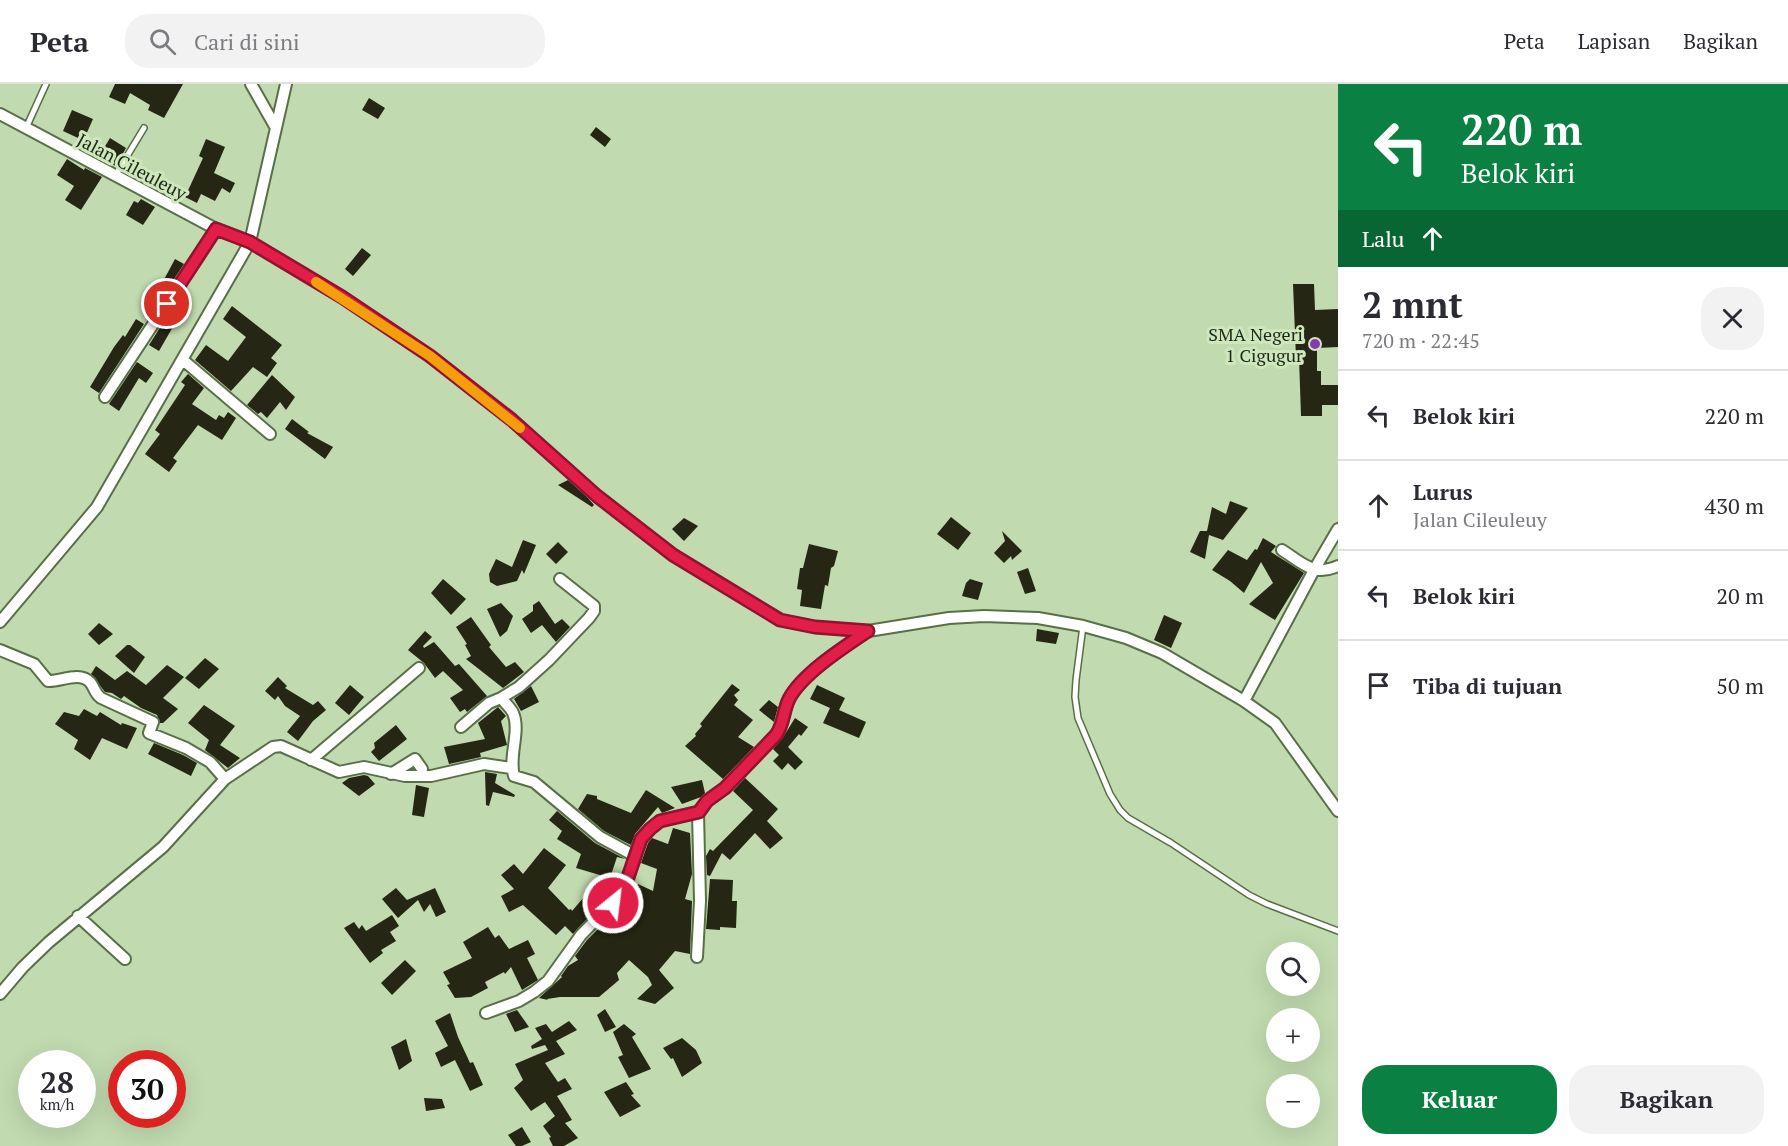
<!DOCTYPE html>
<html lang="id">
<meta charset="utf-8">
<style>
body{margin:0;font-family:"PT Serif",serif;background:#f2f2f3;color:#2b2b33;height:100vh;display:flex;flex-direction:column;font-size:22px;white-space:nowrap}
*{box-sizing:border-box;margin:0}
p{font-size:20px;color:#7c7c81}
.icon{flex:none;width:33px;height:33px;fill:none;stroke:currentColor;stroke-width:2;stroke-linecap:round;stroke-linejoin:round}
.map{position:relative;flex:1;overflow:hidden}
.sheet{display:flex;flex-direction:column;background:#fff;width:450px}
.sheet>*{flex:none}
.guide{background:#0b8043;color:#fff;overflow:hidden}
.fabs{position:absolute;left:1266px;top:858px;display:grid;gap:12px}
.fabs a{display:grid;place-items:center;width:54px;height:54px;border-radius:50%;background:#fff;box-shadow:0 6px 24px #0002;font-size:30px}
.speed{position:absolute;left:18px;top:966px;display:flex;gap:12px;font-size:30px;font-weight:700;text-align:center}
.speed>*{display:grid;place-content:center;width:78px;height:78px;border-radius:50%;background:#fff;box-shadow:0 6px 24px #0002;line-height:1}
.speed small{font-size:15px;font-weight:400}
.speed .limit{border:9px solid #d22;background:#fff;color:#111}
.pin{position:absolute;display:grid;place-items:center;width:51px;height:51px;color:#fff;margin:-26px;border:3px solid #fff;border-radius:50%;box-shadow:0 2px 6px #0007}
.me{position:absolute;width:66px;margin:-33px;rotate:29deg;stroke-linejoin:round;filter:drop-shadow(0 0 4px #0008)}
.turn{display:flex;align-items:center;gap:21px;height:126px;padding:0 24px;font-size:27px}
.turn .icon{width:78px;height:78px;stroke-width:2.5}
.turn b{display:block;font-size:42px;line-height:51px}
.then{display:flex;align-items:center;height:57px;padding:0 24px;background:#0003;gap:12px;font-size:22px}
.round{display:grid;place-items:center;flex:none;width:63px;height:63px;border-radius:24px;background:#f2f2f3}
.headline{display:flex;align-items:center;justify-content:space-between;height:102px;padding:0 24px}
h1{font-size:36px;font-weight:800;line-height:45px}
.action{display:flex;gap:12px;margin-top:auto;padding:12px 24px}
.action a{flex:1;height:69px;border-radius:24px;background:#0b8043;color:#fff;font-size:24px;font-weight:800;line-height:69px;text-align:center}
.action a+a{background:#f2f2f3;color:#2b2b33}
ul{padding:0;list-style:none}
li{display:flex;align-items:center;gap:18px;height:90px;padding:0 24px;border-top:2px solid #e1e1e2}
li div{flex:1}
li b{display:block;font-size:22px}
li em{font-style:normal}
header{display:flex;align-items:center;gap:36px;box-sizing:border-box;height:84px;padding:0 30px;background:#fff;border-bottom:2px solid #e1e1e2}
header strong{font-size:28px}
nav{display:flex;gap:33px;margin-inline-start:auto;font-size:21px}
.search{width:420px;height:54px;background:#f2f2f3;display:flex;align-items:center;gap:15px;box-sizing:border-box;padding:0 21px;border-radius:24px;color:#7c7c81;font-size:22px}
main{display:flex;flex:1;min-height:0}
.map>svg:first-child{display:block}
</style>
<header>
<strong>Peta</strong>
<div class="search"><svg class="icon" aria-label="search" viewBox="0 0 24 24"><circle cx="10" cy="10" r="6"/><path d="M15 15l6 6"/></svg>Cari di sini</div>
<nav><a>Peta</a><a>Lapisan</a><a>Bagikan</a></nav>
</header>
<main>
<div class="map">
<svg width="1338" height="1062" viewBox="0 0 1338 1062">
<rect width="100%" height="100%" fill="#c1daaf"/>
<path fill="#252613" d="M115,0H183L164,34L148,26L150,21L130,9L125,20L109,13Z
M369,14L385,24L378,35L362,26Z
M72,26L93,35L85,53L80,50L78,54L63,47Z
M596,43L611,55L605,63L590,51Z
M110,54L126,64L116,82L98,74Z
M206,55L225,63L214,89L235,99L230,109L222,104L215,117L201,110L197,119L185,113L203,74L199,72Z
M67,75L84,86L85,84L102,93L81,126L65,116L74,102L57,91Z
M141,115L155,123L143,141L126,131L134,117L138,119Z
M362,164L371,171L353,192L345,185Z
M175,175L184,180L154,225L147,220L159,202L160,203Z
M1293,200H1314L1315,226L1338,225V263L1317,264V287H1321V301H1338V321H1322V332H1301L1299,274H1296Z
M177,217L188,223L176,242L174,241L159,267L149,261Z
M232,222L282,261L271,274L277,279L267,293L253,283L231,307L195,276L206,261L228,277L246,253L223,235Z
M136,235L144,240L99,309L90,303L114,263L123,251L125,253Z
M137,278L153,289L146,299L139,294L119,327L109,320Z
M188,290L204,304L192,320L216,336L219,331L224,334L228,328L236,334L222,356L198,341L173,374L177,377L169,388L145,370L160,350L155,346L185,301L181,298Z
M272,291L295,313L286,326L280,318L267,334L261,328L258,330L247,321Z
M292,335L309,348L307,349L333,363L325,375L285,345Z
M568,396L588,414L594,421L592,423L558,401Z
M1230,417L1248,424L1223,456L1209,451L1205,475L1190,468L1200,447H1207L1212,423L1226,430Z
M951,433L971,449L958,466L937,450Z
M684,434L698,442L684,457L672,445Z
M1002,447L1022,467L1012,476L1011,472L1004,479L994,469L1005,457Z
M1263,454L1276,462L1271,468L1304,489L1275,536L1249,520L1273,499L1261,478L1244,509L1230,497L1212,486L1228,466L1247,476L1255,465L1257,466Z
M523,456L536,461L524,490L522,486L517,497L497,502L490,498L489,490L496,475L512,483Z
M558,458L568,468L556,480L546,470Z
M809,460L838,467L834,482L831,484L828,502L825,501L821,525L800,522L802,506L797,505L800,484H803Z
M1028,484L1036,507L1025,510L1017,488Z
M443,495L466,515L451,531L431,509Z
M970,495L983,499L978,516L962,512L966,499Z
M539,517L555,540L562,535L570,543L556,558L542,541L531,549L522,535L533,527V521Z
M501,519L513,532L507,547L500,553L487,525Z
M1164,531L1182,539L1171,564L1154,556Z
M471,533L491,561L489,563L506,583L515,578L524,588L503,604L466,575L471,572L465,561L467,560L456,543Z
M99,539L113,550L99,561L88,550Z
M1037,545L1059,549L1056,560L1036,557Z
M425,547L432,553L423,562L424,564L434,558L455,582L459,580L487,612L467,628L465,625L460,628L450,614L463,606L443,587L435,594L424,579L408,566Z
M127,561H130L145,573L134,589L115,572Z
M205,574L219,585L199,605L185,594Z
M167,581L184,593L163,614L178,625L163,639H160L157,631L141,624L124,612L121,615L112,609L105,608L91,590L96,582L115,596L127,587L146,601Z
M278,593L287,602L285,604L313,621L318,617L326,626L313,637L298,657L287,648L300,632L285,622L278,612L275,616L265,607Z
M732,600L740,606L734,611L738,616L734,621L753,636L738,653L754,663L723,695L685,662L696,652L695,650L702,642L700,640Z
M350,601L364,613L349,631L335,619Z
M817,601L845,614L839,626L866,638L859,654L823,639L830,624L810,615Z
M531,602L539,618L521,627L514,615Z
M769,616L778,623L774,638L759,626Z
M204,621L235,642L220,661L240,674L228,684L205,666L209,656L188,639Z
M498,623L506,632L501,637L507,661L480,669L481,673L449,680L444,663L485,655L478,639Z
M84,625L97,632L100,628L121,641L122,639L137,644L127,665L102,654L90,676L74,665L78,656L55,640L64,628L79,632Z
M795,634L808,643L801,652L799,650L788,663L803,678L795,686L788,679L782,686L773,677L779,671L773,665L782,655Z
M396,641L407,655L379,677L371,668L375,664L374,659Z
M154,659L183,671L197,679L191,692L148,670Z
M485,688L497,690L495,699L515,711L514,713L493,708L489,722L486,721Z
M364,691L368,692L375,700L359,712L342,699L349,694Z
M745,694L778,725L767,737L783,754L770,765L755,749L730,776L722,769L710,792L707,791L706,772L710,765L713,767L753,726L733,707Z
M702,696L705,709L701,713L682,720L671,703Z
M416,701L429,704L424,733L412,731Z
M646,706L675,724L662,729L658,723L635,750L631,761L604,747L578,725L587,710L597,712V715L631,729Z
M557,727L595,759L625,775L617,773L610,794L576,784L581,770L557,755L562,747L549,736Z
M673,744L690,749L692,790L685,815L692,817L690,870L675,867L659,886L674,904L655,920L637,915L652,901L648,893L629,876L617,889L619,896L599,913H560L547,915L548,916L539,914L562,893L561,892L568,882L578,876L575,872L587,856L624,819L627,823L638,800L653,807L657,785L641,779L648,759L652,754L668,760Z
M544,764L566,781L548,804L569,826L571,825L572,827L584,813L612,794L615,805L613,807L573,850L565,842L556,851L523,821L509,828L501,812L514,805L501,791L514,780L523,790Z
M710,795L733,796L732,817H737L736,844L720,843V846L706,845Z
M396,804L407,816L435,804L446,828L436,833L430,820L424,828L418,816L398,834L382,815Z
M392,831L399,842L390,848L396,857L381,866L383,869L370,879L344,844L354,838L359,845L362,841L366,847Z
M488,843L495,854L499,851L509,865L528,856L535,870L527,874L538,896L522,906L511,883L505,890L504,888L485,898L488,904L471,913L455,914L447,901L450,900L443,888L472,874L463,858Z
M405,876L416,887L392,911L381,899Z
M605,925L616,943L605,948L597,931Z
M517,926L529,943L515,948L506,930Z
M450,929L458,953L470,979L473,978L483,1001L470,1007L455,976L441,983L435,969L448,962L435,937Z
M569,937L577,946L556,957L565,970L545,979L558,998L565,994L572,1005L557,1012L572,1036L565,1039L578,1054L564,1062H553L549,1054L551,1053L543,1042L555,1032L545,1018L531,1027L514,1004L523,996L515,980L548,966L545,961L532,965L531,962L542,955L535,944L546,940L552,948Z
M624,940L636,950L632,953L651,985L629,994L618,973L623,971L613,948Z
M682,954L696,966L702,979L682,993L673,974L671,975L663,964Z
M406,955L412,977L399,986L391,963Z
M626,998L634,1010L631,1011L641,1022L620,1033L604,1008Z
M424,1014L442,1015L445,1024L426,1027Z
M522,1043L531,1058L522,1062H516L508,1051Z"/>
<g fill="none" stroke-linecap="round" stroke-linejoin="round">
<defs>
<path id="service" d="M26,44L46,0
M115,92L144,44
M1083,542L1076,596L1075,613L1078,634L1110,710L1120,726L1128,734L1171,759L1249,811L1267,820L1338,847"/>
<path id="minor" d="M0,30L216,145L250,158L342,213L430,272L512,336L597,412L673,471L780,536L815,543L868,547L949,534L984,532L1038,534L1083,542L1126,554L1162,569L1244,617L1275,639L1338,727
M276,44L286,0
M183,276L270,350
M105,313L216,145
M1282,466C1302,479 1314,493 1338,482
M0,538L97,423L250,158L276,44L251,0
M0,566L34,580L48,597C60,598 79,587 90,598C95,604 94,609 101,614L153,638L149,649L186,664L210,678L225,695
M501,614C505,619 511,624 513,629C521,647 508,673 514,692L534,698L600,753L635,772
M1244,617L1314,486L1338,445
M461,643L489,619L501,614L519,603L549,576L589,534L594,527V522L560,495
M311,676L419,584
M391,690L415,675L422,685
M78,832L125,875
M697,873L700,817L698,728
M0,910L23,883L49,858L163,763L225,695L273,663L281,662L339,688L364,683L405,692H431L484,680L511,684
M486,929L519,917L534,908L548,897L581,851L619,812L625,803L641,755L650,745L660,737L698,728L707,717L725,704L776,651C784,640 783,627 789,615C801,590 844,563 868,547"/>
</defs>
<use href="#service" stroke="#596f48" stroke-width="8"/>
<use href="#minor" stroke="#596f48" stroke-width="14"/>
<use href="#service" stroke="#fff" stroke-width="5"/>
<use href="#minor" stroke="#fff" stroke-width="10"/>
</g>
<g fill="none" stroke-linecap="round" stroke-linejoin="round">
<defs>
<path id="route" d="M167,220L216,145L250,158L342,213L430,272L512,336L597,412L673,471L780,536L815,543L868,547C844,563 802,590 789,615C783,627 784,640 776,651L725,704L707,717L699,728L660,737L650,745L641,755L625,802L613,819"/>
</defs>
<use href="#route" stroke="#92132f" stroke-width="15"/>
<use href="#route" stroke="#e11d48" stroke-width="10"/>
<path stroke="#f59e0b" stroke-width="10" d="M316,198L430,272L520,344"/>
</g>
<circle fill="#873cad" stroke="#cee7bc" stroke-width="2" cx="1315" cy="260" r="6"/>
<g text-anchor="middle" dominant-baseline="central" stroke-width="6" stroke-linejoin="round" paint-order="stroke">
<g font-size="18" fill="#1f2818" stroke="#cee7bc">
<text transform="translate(132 82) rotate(28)">Jalan Cileuleuy</text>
</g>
<g font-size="18" fill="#1f2818" stroke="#cee7bc" text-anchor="end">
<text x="1303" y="250">SMA Negeri<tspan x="1303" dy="21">1 Cigugur</tspan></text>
</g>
</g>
</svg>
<div class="fabs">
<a><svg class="icon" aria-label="search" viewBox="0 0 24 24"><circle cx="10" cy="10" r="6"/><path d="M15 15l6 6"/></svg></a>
<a>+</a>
<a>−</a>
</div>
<div class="speed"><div>28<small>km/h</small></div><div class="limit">30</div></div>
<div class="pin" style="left:167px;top:220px;background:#d93025"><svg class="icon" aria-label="arrive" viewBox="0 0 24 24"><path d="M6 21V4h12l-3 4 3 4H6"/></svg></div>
<svg class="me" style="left:613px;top:819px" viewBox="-20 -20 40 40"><circle r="17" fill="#e11d48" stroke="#fff" stroke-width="3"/><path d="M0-11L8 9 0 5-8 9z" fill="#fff"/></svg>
</div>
<section class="sheet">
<div class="guide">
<div class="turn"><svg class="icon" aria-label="left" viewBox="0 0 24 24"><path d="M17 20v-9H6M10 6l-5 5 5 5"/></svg><div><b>220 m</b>Belok kiri</div></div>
<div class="then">Lalu<svg class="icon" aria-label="ahead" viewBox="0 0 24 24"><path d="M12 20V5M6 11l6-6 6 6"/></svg></div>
</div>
<div class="headline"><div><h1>2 mnt</h1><p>720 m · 22:45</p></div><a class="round"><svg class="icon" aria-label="close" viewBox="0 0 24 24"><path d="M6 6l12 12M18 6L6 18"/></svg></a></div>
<ul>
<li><svg class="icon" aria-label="left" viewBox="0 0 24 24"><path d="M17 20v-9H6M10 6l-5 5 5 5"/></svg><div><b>Belok kiri</b></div><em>220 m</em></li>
<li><svg class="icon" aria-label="ahead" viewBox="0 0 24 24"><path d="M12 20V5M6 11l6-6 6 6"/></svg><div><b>Lurus</b><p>Jalan Cileuleuy</p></div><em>430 m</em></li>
<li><svg class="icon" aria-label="left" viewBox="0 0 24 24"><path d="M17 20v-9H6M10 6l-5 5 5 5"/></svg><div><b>Belok kiri</b></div><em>20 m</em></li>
<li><svg class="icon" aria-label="arrive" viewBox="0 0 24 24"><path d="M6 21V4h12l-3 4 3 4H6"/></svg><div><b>Tiba di tujuan</b></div><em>50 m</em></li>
</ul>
<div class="action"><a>Keluar</a><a>Bagikan</a></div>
</section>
</main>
